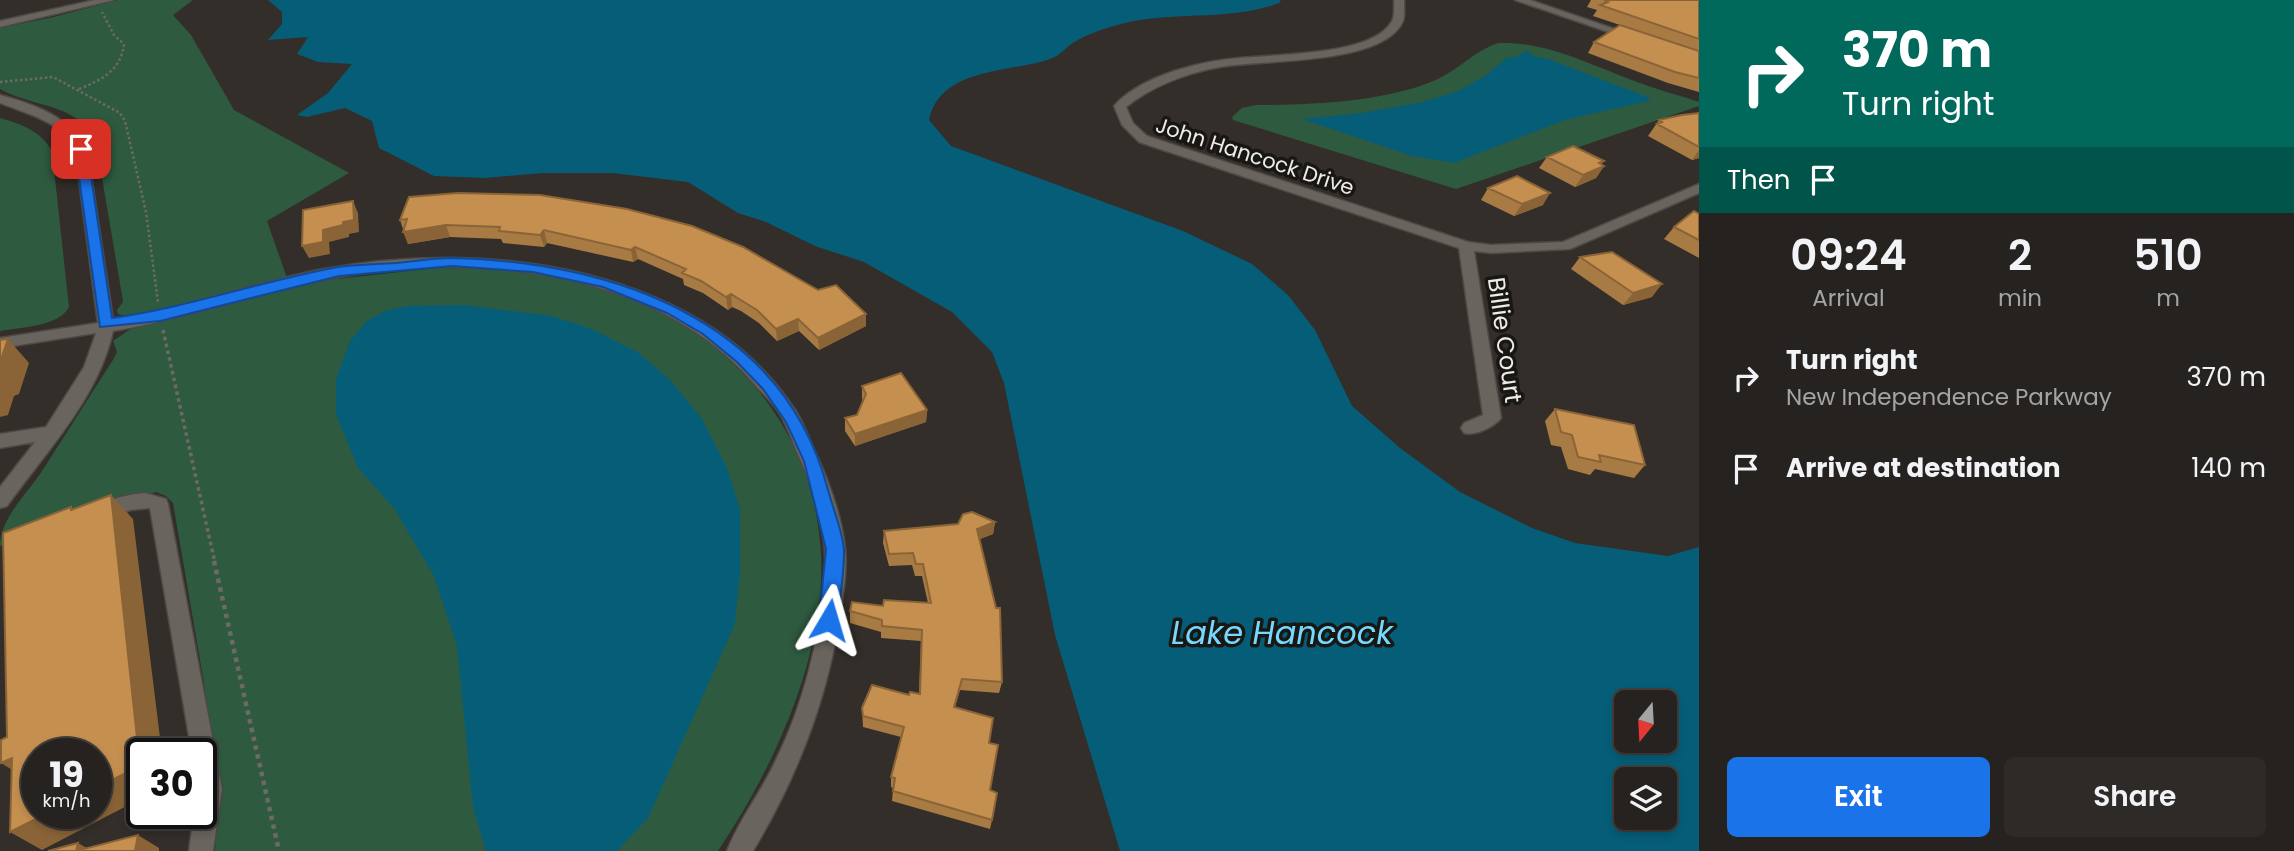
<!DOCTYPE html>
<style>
body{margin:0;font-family:Poppins,sans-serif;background:#2e2a28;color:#f1f3f6;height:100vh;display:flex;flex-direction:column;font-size:26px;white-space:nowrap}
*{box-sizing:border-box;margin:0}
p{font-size:23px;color:#a4a4a4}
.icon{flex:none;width:38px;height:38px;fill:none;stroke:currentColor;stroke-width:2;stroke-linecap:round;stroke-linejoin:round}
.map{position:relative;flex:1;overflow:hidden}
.panel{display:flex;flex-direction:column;background:#26221f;width:595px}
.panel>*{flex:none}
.banner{background:#00695c;color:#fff;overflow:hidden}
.needle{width:46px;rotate:198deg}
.fabs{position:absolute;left:1614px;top:690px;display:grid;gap:14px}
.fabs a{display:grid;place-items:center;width:63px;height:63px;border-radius:10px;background:#26221f;box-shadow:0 4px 10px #0003,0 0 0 2px #423f3d;font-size:35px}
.speed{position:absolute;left:21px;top:738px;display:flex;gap:14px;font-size:35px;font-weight:700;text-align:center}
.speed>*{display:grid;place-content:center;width:91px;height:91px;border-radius:50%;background:#26221f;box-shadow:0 4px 10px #0003,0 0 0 2px #423f3d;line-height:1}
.speed small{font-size:18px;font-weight:400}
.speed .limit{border:4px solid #111;border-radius:10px;background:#fff;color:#111}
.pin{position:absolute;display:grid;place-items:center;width:60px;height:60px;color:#fff;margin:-30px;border-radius:14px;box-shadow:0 4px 10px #0006}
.me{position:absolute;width:77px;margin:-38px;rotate:7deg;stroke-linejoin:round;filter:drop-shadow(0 0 5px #0008)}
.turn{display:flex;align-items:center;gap:24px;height:147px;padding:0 28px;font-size:32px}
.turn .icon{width:91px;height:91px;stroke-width:2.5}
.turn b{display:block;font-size:49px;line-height:60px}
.then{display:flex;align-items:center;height:66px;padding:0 28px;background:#0003;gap:14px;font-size:26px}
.eta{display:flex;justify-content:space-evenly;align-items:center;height:119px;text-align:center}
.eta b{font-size:42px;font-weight:600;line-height:49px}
.action{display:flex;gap:14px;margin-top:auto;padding:14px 28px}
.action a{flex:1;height:80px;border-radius:10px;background:#1a73e8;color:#fff;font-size:28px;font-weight:600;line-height:80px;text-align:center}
.action a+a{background:#2e2a28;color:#f1f3f6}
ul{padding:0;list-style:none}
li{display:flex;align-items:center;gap:21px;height:91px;padding:0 28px}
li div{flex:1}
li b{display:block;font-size:26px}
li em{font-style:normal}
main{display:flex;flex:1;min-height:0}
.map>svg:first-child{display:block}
</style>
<main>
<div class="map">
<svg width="1699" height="851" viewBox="0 0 1699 851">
<rect width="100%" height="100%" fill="#332e29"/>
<path fill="#2e5b40" d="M118,0H193L173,15L191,35L234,110L349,173L267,221L287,278C258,286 139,324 118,314L117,310L123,302L122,295L95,137C73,103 32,107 0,89V28L54,17Z
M1498,43C1546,41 1593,66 1637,82C1658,90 1679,95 1699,102V106L1456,189L1233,120L1232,117L1242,108L1256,105C1311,105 1387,102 1438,79C1459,69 1476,50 1498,43Z
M0,118C21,124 41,131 52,151L69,307C59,327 20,327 0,331Z
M437,268C483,268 529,271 574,281C709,310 814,414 821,555C826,656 773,769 718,851H215L219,797L203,677L173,503L166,496L156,492L0,546C0,518 28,493 42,471C66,434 89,397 113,360L117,352L113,341L132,328L327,280Z"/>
<path fill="#065d77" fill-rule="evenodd" d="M268,0H1281L1279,3C1228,22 1173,10 1121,24C1106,28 1090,33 1076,41C1067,46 1060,56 1050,59C1010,73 940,67 929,120L951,146L1183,231L1252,264L1288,295L1315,330L1352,406L1400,448L1460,492L1532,528L1575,543L1668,556L1699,547V851H1120L1055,635L1004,383L992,352L952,312L864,262L815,246L766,222L738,213L688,182L613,173H543L485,178L434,176L379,148L372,121L345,108L307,117L297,115L328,93L352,64L318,62L297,54L308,37L268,40L282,24V12ZM1626,702H1664V740H1626ZM1626,779H1664V817H1626Z
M1526,51L1536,57L1548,59L1650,98L1648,101L1565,120L1454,163L1412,156L1302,119L1362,113L1423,102L1458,91L1485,76L1507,58L1516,57Z
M464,305L552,316L592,329L639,353L670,380L702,419L727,468L740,509V571L735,624L648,818L617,851H486L473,807L457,646L434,576L394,508L358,468L336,414V379L350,341L367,321L385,311L406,306Z"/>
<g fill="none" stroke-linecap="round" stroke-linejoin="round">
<defs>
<path id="minor" d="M95,0H114L0,27V21Z
M1394,0H1404C1404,6 1405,16 1403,21C1384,66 1260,59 1220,67C1187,73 1152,86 1126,107L1133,123L1147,136L1468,242L1491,245L1563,242L1699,184V193L1570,249L1491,253L1474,251L1501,418C1494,427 1475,436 1464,433L1461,428L1464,423L1483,415L1459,248L1139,142L1122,125L1114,106C1138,79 1187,65 1222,60C1260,53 1372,59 1392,21C1395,16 1394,6 1394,0Z
M1515,0H1530L1638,37L1629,39Z
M0,95C36,105 68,116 87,149L113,320C183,309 250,284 319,270C372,260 428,256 482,259C598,266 725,306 793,407C802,419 808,436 814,450C829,481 841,514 845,548C847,568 844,588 841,608C829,695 798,776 753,851H727C739,820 761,792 775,762C804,704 820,637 825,573C828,532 814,489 797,452C792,440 787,426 780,414C774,404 765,396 757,387C675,288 533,261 409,268C307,274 213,314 113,331C99,397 45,453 7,506L0,508V487L35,442L0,448V434L46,427L84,367L96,333L0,348V338L98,323L75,149C58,120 30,115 0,103Z
M145,493L166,499L168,504L222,789L213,851H189L194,814H201V754H192L150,508L130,510L98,523L91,520L88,515C96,501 129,494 145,493Z"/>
</defs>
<use href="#minor" stroke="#4d4945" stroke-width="3"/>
<path stroke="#6e6965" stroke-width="2.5" stroke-dasharray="2.5 2.5" stroke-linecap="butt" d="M0,82L53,77L120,113L125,121L146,212L158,302
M79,89C102,80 121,70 124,44L114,35L102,12"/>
<path stroke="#6e6965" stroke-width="3.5" stroke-dasharray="3.5 3.5" stroke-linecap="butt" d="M163,330L215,563"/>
<path stroke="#6e6965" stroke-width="4.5" stroke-dasharray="4.5 4.5" stroke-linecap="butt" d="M214,561L279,851"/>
<use href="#minor" fill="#69645e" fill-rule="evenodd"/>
</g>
<path fill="#a97b44" d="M1591,0H1699V92L1668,83L1588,53L1594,42L1620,25L1593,16L1597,10L1587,7Z
M1699,113V158L1692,160L1648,136L1659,120Z
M1547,157L1601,164L1604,166L1596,178L1575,187L1539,168Z
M1488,188L1543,205L1514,216L1481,200Z
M540,195L866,326L819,350L799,331L777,341L759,323L741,311L732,307L728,310L703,293L684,285L683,279L638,259L633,262L547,243L544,247L503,243L501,239L450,237L408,244L400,220Z
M1699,214V258L1664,239L1674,227Z
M1580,257L1652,297L1623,305L1571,269Z
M862,386L927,410L926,422L855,446L845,431V418L857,415L863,401L862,398Z
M1555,409L1645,465L1634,478L1595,469L1590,475L1568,469L1561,447L1551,445L1545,421Z
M995,522L993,534L980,539L1002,682L999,693L960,690L955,707L989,743L990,790L992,820L990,829L892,801L893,788L891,787V777L901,737L863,727L862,708L909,695L919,694L921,641L881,638V632L850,623V611L883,606L928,603L922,576H915L912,565L889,566L883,543L884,531Z"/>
<path fill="#8a6437" d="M1699,150V158L1692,160Z
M1604,161L1599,168L1604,166L1596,178L1575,187L1583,175L1599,163Z
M1550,193L1543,205L1514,216L1522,204Z
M353,201L358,213L359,232L349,234V237L329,242L330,254L309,258L302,246L323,230L343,222Z
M446,225L450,237L408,244L403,232Z
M544,230L547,243L544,247L540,235Z
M635,247L638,259L633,262L631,250Z
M1662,284L1652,297L1623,305L1633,293Z
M731,294L732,307L728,310L726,297Z
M866,314V326L819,350L818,338Z
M798,319L799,331L777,341L776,329Z
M8,339L29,363L19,394L14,396L8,415L0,417V362Z
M927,410L926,422L855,446V434Z
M111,495L133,519L162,754H142V798L42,850L10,832L46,814H96V788Z
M995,522L993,534L975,541L977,529Z
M12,758L32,782L1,763Z
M138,835L159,848V851H135Z
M78,843L92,851H76Z"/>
<path fill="#c58f4f" stroke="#8a6437" stroke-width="2" d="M1604,0H1699V39L1600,5L1608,2Z
M1620,25L1699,51V78L1675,72L1594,42Z
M1699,113V147L1657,124L1662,122L1659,120L1682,115Z
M1573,146L1604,161L1599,163L1604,166L1583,175L1547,157Z
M1517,176L1550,193L1522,204L1488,188Z
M458,193L540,195L627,209L692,226L743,247L818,290L836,285L866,314L818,338L798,319L776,329L757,310L739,299L731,294L726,297L701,281L682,273L686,269L635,247L631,250L544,230L540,235L499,231L500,227L446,225L403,232L407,219L400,220L409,197Z
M353,201L354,220L343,222V225L323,230V242L302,246L303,210Z
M1694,211L1699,214V240L1674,227Z
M1612,252L1662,284L1633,293L1580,257Z
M8,339L0,362V340Z
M901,373L927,410L855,434L845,418L857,415L866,394L862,386Z
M1555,409L1634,425L1645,465L1599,455L1601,462L1578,457L1572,435L1561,432Z
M111,495L140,766L96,788V754H37V814H46L10,832L12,758L1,763V740L7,737L3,533L71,507V510Z
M972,512L995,522L977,529L996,608H1000L1002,682L962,679L954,707L993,718L989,743L998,745L990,790L997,793L992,820L893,791L895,778L891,777L904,727L863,716L862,708L872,685L909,695L910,692L920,694L922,630L882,626V620L850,611L852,602L883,606L884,600L931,603L923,564H916L913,553L889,554L884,531L958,524L963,514Z
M138,835L135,851H48L78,843L76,851Z"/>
<path fill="#1a73e8" stroke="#114b97" stroke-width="2" d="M81,145L87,149L112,318C189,307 262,281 338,267C357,264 377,264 396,263C415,261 435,258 454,258C613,262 784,320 828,490C833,509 843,532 844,551C844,574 840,597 838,620L836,625L829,628L822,625L819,620L826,549L804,461L786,422L763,389L737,362L703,334L667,313L603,287L533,272L452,266L339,276L160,321L100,327L75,149Z"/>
<g text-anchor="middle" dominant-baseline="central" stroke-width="7" stroke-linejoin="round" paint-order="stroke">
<g font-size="21" fill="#eeebe8" stroke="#191714">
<text transform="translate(1255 156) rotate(18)">John Hancock Drive</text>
</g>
<g font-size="24" fill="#eeebe8" stroke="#191714">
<text transform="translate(1505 340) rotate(82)">Billie Court</text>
</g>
<g font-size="32" font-style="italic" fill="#75d8fe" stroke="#191714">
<text x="1282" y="632">Lake Hancock</text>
</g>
</g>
</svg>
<div class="fabs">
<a><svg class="needle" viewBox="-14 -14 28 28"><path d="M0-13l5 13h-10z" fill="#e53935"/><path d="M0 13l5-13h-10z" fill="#a4a4a4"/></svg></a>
<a><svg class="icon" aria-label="layers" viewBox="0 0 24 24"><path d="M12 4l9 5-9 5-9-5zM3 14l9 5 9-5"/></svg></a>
</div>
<div class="speed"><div>19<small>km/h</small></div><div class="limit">30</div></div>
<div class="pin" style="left:81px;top:149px;background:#d93025"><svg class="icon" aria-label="arrive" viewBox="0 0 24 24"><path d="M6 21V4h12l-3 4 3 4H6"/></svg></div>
<svg class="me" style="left:829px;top:620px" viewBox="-20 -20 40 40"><path d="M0-17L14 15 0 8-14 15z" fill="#1a73e8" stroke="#fff" stroke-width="4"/></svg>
</div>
<section class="panel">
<div class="banner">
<div class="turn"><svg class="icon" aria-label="right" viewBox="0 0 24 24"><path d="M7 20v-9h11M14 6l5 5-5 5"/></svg><div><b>370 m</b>Turn right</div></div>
<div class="then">Then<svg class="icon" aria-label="arrive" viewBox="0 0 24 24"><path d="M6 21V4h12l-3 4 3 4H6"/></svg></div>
</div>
<div class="eta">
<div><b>09:24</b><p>Arrival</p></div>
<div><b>2</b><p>min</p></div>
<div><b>510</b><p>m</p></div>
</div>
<ul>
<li><svg class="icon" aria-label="right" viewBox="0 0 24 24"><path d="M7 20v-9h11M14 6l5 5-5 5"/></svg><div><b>Turn right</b><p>New Independence Parkway</p></div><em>370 m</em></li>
<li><svg class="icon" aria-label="arrive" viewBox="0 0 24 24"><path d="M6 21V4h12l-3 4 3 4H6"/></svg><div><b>Arrive at destination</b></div><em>140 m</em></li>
</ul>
<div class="action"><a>Exit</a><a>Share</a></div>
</section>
</main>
